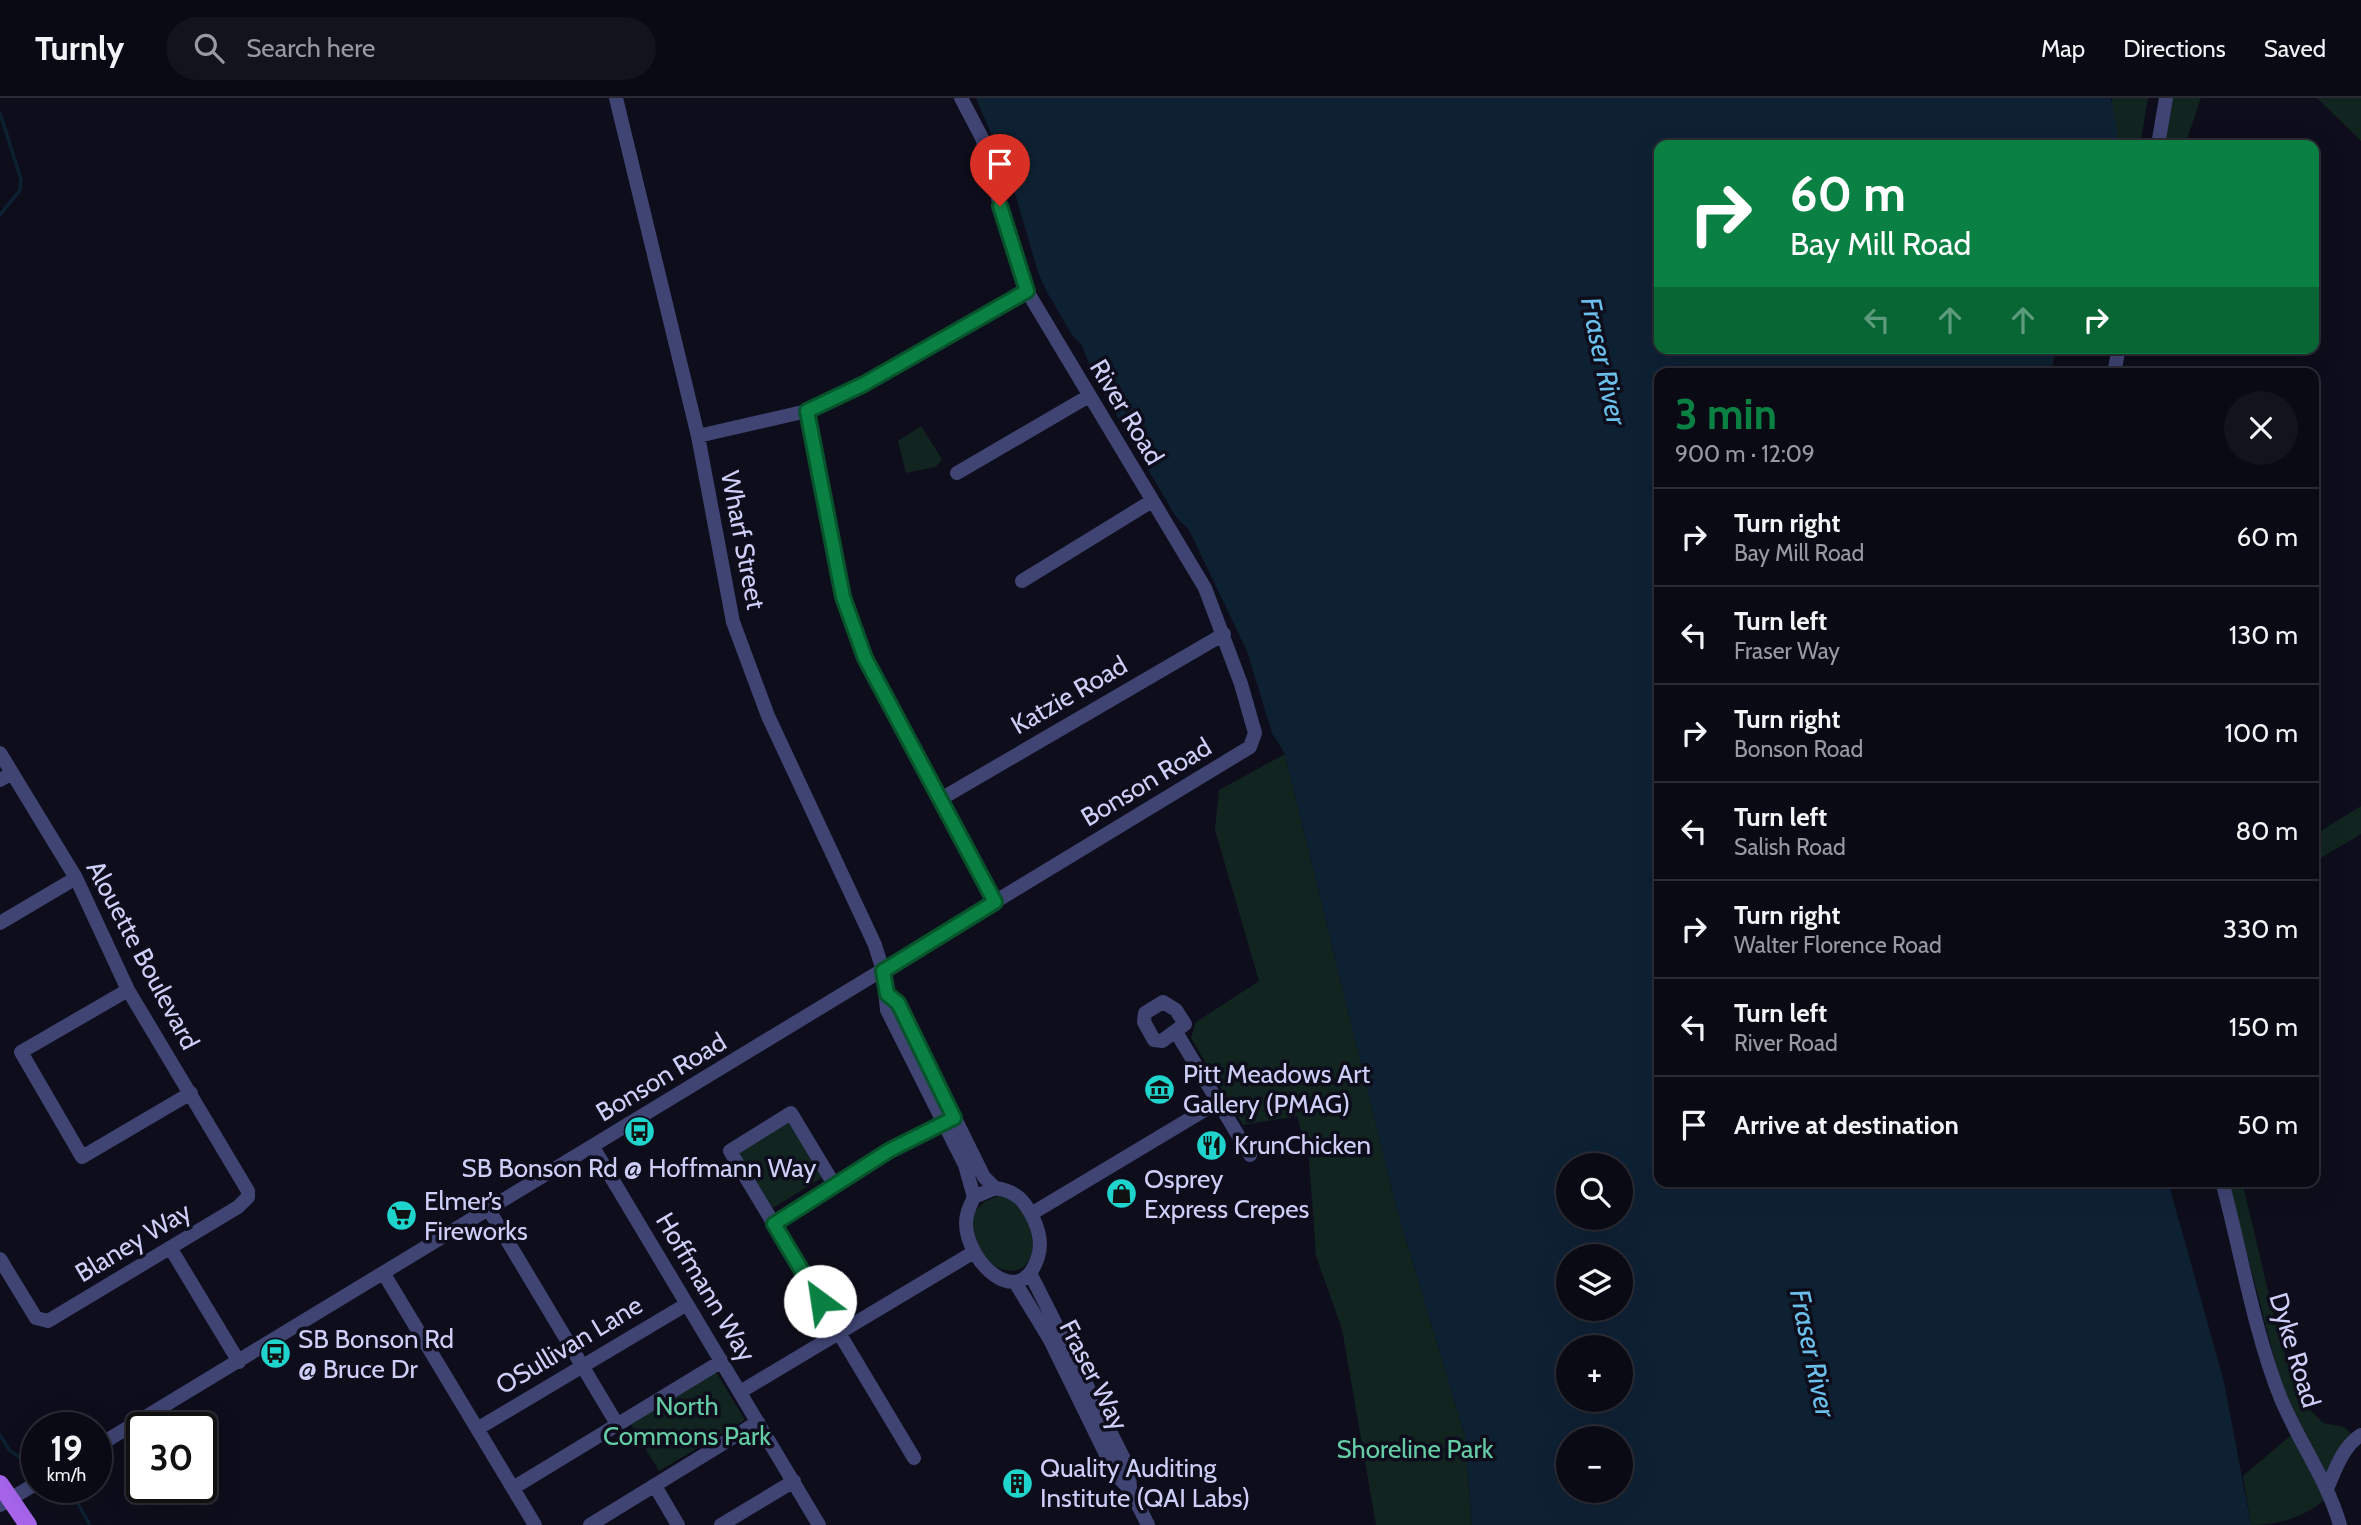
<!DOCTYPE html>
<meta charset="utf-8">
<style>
body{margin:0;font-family:Cabin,sans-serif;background:#13131d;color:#f1f3f6;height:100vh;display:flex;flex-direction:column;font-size:26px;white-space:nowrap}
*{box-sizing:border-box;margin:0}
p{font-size:23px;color:#999aa0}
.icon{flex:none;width:38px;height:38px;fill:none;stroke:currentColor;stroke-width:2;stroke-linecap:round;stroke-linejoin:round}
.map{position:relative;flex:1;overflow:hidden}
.side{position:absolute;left:1654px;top:270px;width:665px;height:819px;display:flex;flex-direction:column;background:#0a0a14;border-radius:14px;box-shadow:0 7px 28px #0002,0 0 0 2px #2a2b34}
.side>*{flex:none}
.hud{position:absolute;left:1654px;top:42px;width:665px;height:214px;border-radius:14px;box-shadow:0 7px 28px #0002,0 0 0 2px #2a2b34;background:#0b8043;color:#fff;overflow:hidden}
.buttons{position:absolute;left:1556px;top:1055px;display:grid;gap:14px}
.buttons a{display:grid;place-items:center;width:77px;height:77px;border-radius:50%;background:#0a0a14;box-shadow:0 7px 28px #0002,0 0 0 2px #2a2b34;font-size:35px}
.speed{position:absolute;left:21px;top:1314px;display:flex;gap:14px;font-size:35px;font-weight:700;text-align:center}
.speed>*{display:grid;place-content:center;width:91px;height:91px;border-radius:50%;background:#0a0a14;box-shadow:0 7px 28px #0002,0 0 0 2px #2a2b34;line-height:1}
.speed small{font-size:18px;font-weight:400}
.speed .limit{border:4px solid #111;border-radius:10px;background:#fff;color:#111}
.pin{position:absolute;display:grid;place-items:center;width:60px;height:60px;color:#fff;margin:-72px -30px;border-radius:50% 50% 50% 0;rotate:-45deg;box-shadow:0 0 7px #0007}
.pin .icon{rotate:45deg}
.me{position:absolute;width:77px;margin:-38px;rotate:329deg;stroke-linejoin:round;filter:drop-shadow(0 0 5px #0008)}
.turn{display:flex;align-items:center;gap:24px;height:147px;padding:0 21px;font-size:32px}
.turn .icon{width:91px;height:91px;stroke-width:2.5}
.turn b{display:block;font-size:49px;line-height:60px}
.lanes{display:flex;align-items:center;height:66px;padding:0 21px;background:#0003;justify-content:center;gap:35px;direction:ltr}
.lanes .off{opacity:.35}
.round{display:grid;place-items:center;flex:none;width:74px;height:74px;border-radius:37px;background:#13131d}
.head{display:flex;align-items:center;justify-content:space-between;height:119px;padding:0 21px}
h1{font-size:42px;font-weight:700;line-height:52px;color:#0b8043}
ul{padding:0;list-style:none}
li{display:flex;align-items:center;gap:21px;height:98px;padding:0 21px;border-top:2px solid #2a2b34}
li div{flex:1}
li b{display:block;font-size:26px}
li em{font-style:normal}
header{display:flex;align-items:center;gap:42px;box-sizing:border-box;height:98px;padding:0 35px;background:#0a0a14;border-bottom:2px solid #2a2b34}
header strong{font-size:33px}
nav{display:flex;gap:38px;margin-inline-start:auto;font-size:24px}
.search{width:490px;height:63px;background:#13131d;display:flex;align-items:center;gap:18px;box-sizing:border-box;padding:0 24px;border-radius:38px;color:#999aa0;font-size:26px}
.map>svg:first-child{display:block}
</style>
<header>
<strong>Turnly</strong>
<div class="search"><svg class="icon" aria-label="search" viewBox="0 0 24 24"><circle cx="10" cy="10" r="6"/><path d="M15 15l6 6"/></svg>Search here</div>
<nav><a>Map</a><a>Directions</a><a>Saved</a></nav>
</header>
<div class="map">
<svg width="2361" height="1427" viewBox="0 0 2361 1427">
<rect width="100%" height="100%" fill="#0e0d1b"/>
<path fill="#112420" d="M2112,0H2148L2140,47H2112Z
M2172,0H2201L2185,47H2164Z
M2317,0H2361V43Z
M921,328L942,361L936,369L906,375L898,343Z
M1285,656L1396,1108L1465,1338L1472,1427H1376L1342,1231L1316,1158L1309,1061L1297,1018L1243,1027L1191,940L1196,924L1259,883L1215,732L1219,692Z
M2361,708V736L2314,764V737Z
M788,1023L823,1079L771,1111L736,1055Z
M2228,1083H2242L2280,1243L2302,1303L2323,1325L2344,1329L2351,1336L2326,1377L2321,1375L2281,1286Z
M998,1098C1012,1097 1020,1109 1026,1120C1058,1189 970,1193 973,1115L984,1104Z
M715,1272L745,1322L659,1373L629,1323Z
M2291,1337L2324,1402C2304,1420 2276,1427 2251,1427L2243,1378Z"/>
<path fill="#0e2133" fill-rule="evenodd" d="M976,0H2111L2119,47H1659V250H2056L2051,275H1659V1083H2168L2224,1284L2251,1427H1472L1465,1338L1396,1108L1285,656L1272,635L1247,553L1189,432L1176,419L1094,279L1082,247L1072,237L1047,194L1038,174L1012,85ZM1568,1068H1620V1120H1568ZM1568,1158H1620V1211H1568ZM1568,1250H1620V1302H1568ZM1620,1340V1393H1568V1340Z"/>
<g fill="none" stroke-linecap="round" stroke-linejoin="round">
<path stroke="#0e2133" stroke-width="3.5" d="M0,15L21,81L20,92L0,117
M0,1337L10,1353L24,1362
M70,1392L90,1427"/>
<path stroke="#3f4473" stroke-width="14" d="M616,0L698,338L733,524L768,618L875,847L883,873L887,912L965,1067L974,1099
M2158,47L2166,0
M2114,275L2119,250
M807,313L843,499L865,560L995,804
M698,338L807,313L864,286L1027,193
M957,375L1089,298
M1022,483L1152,403
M0,655L76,780L128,892L248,1093V1099L238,1109L48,1223L36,1220L0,1161
M0,682L12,675
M939,702L1224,536
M0,825L76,780
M128,892L21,954L82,1059L191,995
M887,896L898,905L984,1079L995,1090
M1163,904L1176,912L1185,926L1162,943L1154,942L1144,924L1145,915Z
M1176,934L1250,1057
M593,1049L819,1427
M2222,1083C2241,1154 2254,1234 2281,1301C2299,1344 2327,1382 2340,1427
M835,1088L791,1015L730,1053L914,1360
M995,1090C1017,1093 1025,1103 1034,1122C1040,1135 1042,1146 1038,1159C1020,1215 966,1164 966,1125C966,1115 970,1108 974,1099Z
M489,1112L617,1326
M1031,1116L1218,1004
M774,1126L890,1052L950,1022
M171,1151L239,1264
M384,1176L535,1427
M1031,1177L1129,1371L1130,1391
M1015,1184L1049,1240L1116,1377L1130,1391L1148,1427
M740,1294L974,1154
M477,1331L687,1206
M96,1349L1250,649L1255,635L1241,586L1205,490L1027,193L1006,130L982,40L961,0
M655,1388L678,1427
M513,1390L722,1263
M2327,1391C2335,1372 2343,1348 2361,1337
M0,1407L37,1385
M590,1427L758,1324
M721,1427L794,1383"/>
<path stroke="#a564e9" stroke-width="18" d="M0,1386L28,1427"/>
</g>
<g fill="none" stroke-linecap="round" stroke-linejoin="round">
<defs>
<path id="route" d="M820,1203L774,1126L890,1052L954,1020L898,905L887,896L883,873L995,804L865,560L843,499L807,313L864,286L1027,193L1000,108"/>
</defs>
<use href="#route" stroke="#07532c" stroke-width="18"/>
<use href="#route" stroke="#0b8043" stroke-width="12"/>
</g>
<defs>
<symbol id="museum-disc" viewBox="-11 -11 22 22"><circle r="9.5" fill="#1ed4cd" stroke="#0e0d1b"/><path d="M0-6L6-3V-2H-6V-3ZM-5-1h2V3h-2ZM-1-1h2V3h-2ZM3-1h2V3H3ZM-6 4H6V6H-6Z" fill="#111"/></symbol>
<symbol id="bus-disc" viewBox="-11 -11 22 22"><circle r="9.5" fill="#1ed4cd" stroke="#0e0d1b"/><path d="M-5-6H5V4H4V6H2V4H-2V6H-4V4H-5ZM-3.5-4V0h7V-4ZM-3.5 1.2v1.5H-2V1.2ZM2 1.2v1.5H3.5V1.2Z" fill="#111"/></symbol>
<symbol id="restaurant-disc" viewBox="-11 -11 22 22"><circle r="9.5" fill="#1ed4cd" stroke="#0e0d1b"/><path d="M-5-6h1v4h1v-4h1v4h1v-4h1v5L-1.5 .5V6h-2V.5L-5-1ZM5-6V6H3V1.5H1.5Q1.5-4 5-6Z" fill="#111"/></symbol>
<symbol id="shop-disc" viewBox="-11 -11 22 22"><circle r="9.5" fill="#1ed4cd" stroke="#0e0d1b"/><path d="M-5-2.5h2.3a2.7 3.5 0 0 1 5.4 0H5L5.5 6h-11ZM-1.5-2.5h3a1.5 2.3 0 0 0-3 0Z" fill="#111"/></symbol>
<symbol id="supermarket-disc" viewBox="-11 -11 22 22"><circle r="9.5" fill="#1ed4cd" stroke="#0e0d1b"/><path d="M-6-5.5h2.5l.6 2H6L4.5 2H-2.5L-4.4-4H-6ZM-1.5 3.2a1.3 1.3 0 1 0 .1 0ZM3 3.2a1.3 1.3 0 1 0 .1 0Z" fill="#111"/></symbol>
<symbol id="building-disc" viewBox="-11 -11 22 22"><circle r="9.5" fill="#1ed4cd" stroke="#0e0d1b"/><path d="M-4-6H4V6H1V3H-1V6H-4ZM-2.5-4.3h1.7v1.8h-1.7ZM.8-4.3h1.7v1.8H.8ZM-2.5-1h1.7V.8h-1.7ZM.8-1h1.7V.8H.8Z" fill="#111"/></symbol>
</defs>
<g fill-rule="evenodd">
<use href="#museum-disc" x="1142" y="974" width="35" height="35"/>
<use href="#bus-disc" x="622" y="1016" width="35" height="35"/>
<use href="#restaurant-disc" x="1194" y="1030" width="35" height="35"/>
<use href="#shop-disc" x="1104" y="1078" width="35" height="35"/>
<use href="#supermarket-disc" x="384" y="1100" width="35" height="35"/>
<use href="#bus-disc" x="258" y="1238" width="35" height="35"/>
<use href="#building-disc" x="1000" y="1368" width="35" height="35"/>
</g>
<g text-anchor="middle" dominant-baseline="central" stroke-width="7" stroke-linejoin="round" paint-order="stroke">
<g font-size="26" fill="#cecff8" stroke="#0e0d1b">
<text transform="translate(1127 314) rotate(59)">River Road</text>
<text transform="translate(743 442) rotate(79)">Wharf Street</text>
<text transform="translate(1069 597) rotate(-30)">Katzie Road</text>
<text transform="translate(1146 684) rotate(-31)">Bonson Road</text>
<text transform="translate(143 857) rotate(62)">Alouette Boulevard</text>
<text transform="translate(661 979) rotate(-31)">Bonson Road</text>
<text transform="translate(133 1144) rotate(-31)">Blaney Way</text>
<text transform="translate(706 1189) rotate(59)">Hoffmann Way</text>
<text transform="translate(569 1247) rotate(-31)">OSullivan Lane</text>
<text transform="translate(2295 1252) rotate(73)">Dyke Road</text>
<text transform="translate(1094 1277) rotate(63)">Fraser Way</text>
</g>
<g font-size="26" fill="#cecff8" stroke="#0e0d1b" text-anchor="start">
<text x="1183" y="976">Pitt Meadows Art<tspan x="1183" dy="30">Gallery (PMAG)</tspan></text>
<text x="1234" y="1047">KrunChicken</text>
<text x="639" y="1070" text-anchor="middle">SB Bonson Rd @ Hoffmann Way</text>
<text x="1144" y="1081">Osprey<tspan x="1144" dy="30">Express Crepes</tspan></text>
<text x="424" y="1103">Elmer’s<tspan x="424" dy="30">Fireworks</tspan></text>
<text x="298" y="1241">SB Bonson Rd<tspan x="298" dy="30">@ Bruce Dr</tspan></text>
<text x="1040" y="1370">Quality Auditing<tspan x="1040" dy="30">Institute (QAI Labs)</tspan></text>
</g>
<g font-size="26" fill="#65cda5" stroke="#0e0d1b">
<text x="687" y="1308">North<tspan x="687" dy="30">Commons Park</tspan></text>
<text x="1415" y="1351">Shoreline Park</text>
</g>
<g font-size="28" font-style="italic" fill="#6ac0ea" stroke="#0e0d1b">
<text transform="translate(1604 263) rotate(78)">Fraser River</text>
<text transform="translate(1813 1255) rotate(78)">Fraser River</text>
</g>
</g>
</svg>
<div class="buttons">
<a><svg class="icon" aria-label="search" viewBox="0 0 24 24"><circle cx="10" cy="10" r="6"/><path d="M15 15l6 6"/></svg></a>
<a><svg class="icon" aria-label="layers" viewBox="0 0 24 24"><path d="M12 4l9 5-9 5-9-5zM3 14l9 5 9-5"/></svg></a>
<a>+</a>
<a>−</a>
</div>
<div class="speed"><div>19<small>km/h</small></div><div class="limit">30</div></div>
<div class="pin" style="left:1000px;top:108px;background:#d93025"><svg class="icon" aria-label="arrive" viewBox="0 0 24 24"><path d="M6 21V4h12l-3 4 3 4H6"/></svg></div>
<svg class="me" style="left:820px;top:1203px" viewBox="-20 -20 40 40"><circle r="19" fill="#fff"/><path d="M0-13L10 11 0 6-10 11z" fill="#0b8043"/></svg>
<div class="hud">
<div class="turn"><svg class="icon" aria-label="right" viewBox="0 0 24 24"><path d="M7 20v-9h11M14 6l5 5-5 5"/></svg><div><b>60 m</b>Bay Mill Road</div></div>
<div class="lanes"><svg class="icon off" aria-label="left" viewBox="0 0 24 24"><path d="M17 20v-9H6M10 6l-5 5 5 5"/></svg><svg class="icon off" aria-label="ahead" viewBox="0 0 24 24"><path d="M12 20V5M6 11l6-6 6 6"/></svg><svg class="icon off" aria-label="ahead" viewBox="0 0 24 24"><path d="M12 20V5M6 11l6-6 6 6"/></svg><svg class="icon" aria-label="right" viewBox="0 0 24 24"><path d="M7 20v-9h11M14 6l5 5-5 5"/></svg></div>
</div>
<section class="side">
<div class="head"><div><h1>3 min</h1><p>900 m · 12:09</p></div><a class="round"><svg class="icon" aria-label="close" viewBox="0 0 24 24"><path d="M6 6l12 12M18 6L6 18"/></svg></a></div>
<ul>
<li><svg class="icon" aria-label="right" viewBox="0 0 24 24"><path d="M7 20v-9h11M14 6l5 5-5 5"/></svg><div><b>Turn right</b><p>Bay Mill Road</p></div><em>60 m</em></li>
<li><svg class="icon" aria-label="left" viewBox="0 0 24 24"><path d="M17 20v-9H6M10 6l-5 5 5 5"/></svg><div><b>Turn left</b><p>Fraser Way</p></div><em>130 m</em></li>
<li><svg class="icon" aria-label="right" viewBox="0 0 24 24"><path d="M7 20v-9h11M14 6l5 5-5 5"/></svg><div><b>Turn right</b><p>Bonson Road</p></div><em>100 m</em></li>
<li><svg class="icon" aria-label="left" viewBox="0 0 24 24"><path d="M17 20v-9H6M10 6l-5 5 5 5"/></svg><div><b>Turn left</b><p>Salish Road</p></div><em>80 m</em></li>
<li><svg class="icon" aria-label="right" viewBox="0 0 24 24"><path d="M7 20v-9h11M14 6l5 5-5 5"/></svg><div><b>Turn right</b><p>Walter Florence Road</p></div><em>330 m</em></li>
<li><svg class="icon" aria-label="left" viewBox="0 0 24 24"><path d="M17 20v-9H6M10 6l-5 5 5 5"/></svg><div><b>Turn left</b><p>River Road</p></div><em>150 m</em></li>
<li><svg class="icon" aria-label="arrive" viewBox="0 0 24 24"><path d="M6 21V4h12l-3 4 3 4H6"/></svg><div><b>Arrive at destination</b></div><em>50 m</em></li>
</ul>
</section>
</div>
